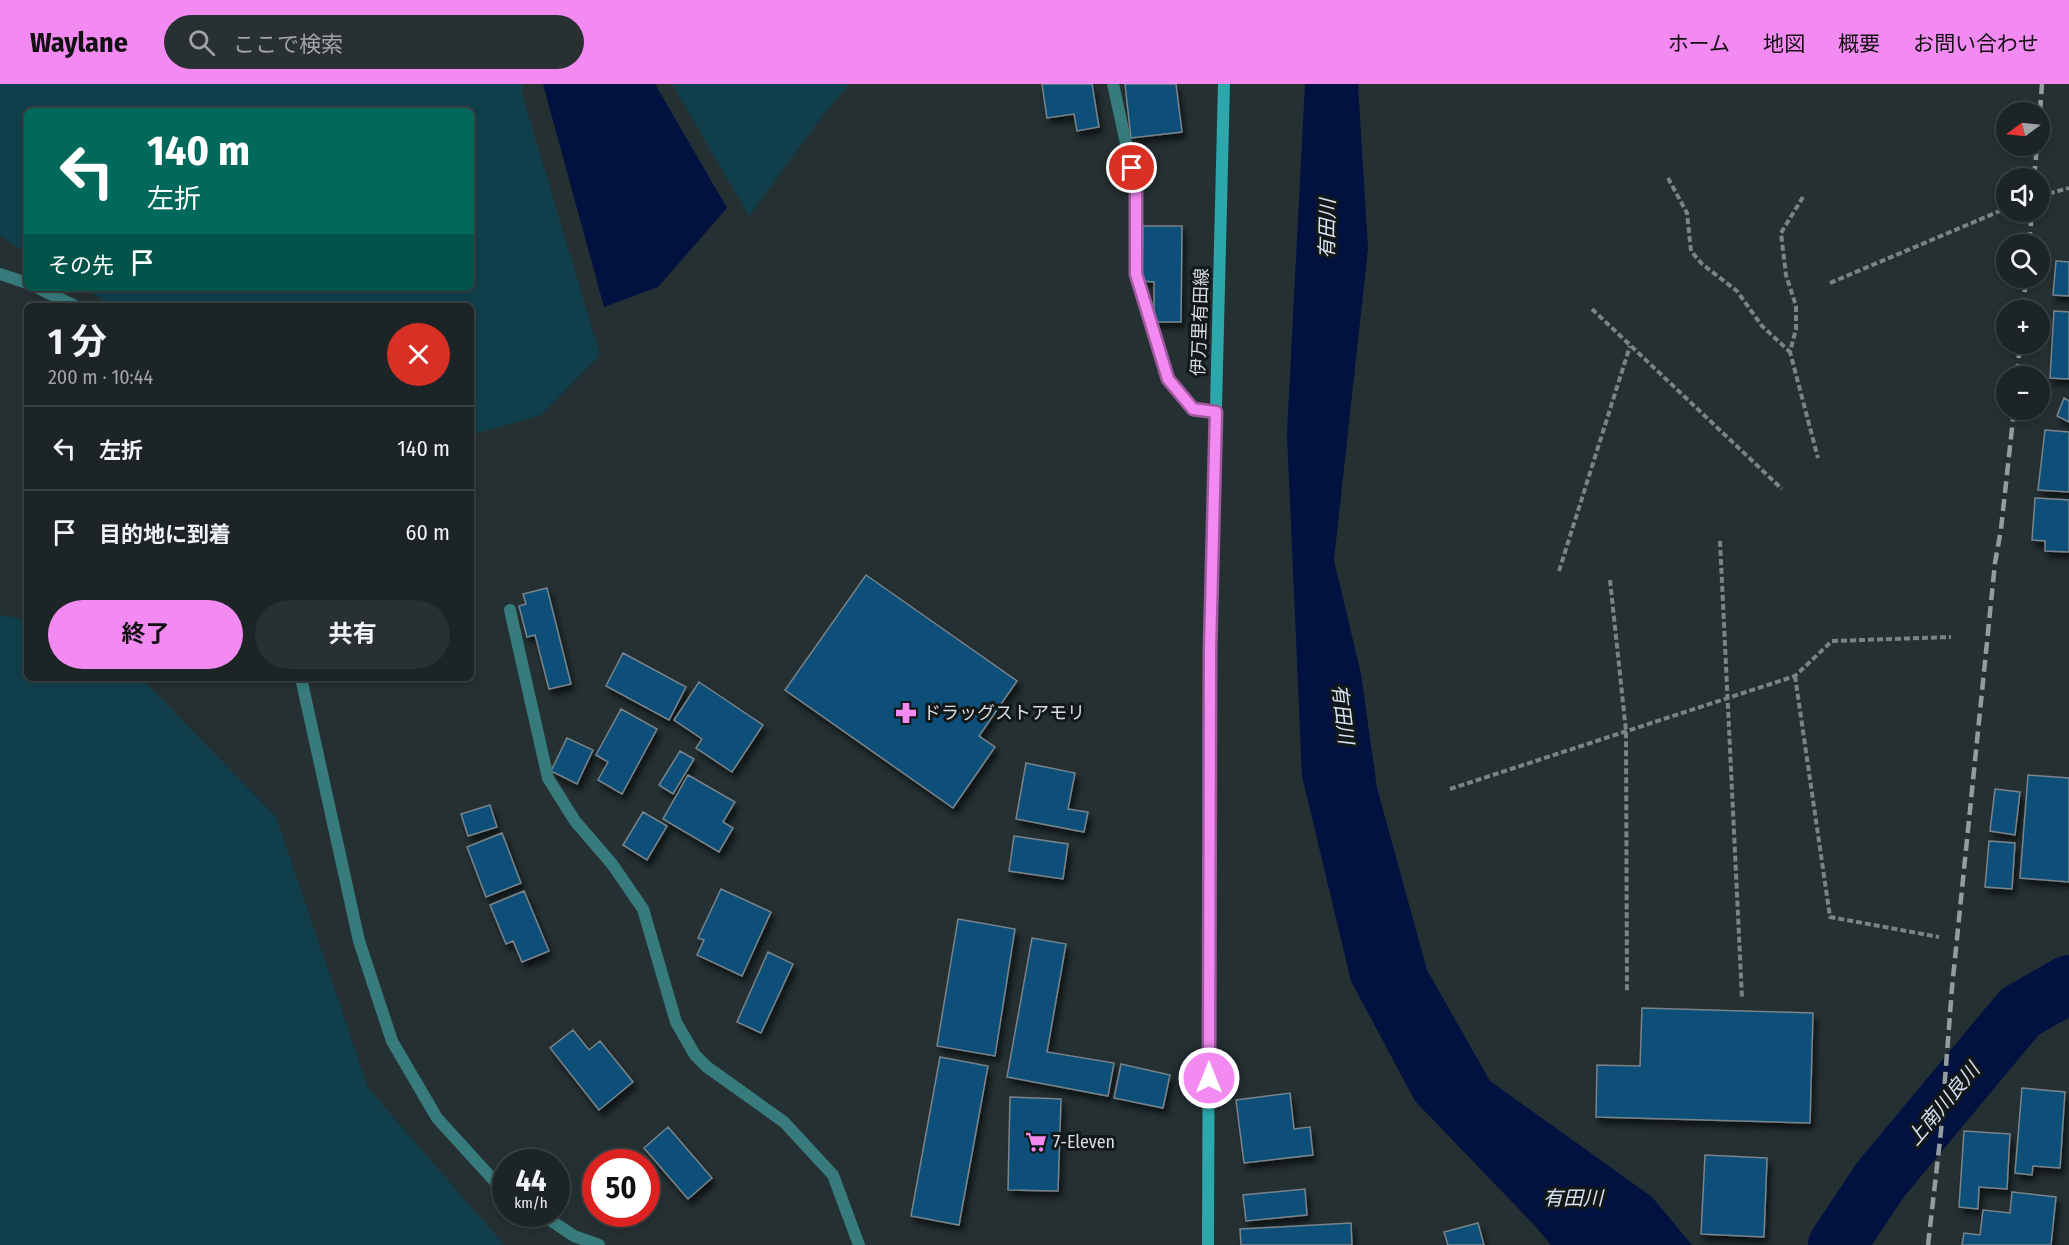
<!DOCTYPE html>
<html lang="ja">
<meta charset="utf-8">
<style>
body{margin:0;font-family:"Fira Sans Condensed","Noto Sans JP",sans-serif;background:#293032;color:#f1f3f6;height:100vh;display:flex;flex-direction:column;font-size:22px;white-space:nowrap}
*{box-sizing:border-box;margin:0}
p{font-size:20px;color:#a0a4a7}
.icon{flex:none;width:33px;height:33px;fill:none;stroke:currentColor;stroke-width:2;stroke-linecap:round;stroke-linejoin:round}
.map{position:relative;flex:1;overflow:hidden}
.side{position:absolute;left:24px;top:219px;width:450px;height:378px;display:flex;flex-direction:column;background:#1c2426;border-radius:9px;box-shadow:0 3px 9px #0003,0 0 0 2px #3a4143}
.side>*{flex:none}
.top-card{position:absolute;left:24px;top:24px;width:450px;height:183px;border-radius:9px;box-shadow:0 3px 9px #0003,0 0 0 2px #3a4143;background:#00695c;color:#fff;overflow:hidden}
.needle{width:39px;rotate:255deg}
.fabs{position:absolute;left:1996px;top:18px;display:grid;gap:12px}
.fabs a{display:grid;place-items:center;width:54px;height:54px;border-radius:50%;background:#1c2426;box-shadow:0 3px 9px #0003,0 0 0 2px #3a4143;font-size:30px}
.speed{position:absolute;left:492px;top:1065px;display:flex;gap:12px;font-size:30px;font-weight:700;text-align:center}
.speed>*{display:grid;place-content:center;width:78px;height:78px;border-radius:50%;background:#1c2426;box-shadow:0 3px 9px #0003,0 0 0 2px #3a4143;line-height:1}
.speed small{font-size:15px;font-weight:400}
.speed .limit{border:9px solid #d22;background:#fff;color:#111}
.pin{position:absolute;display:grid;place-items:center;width:51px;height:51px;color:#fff;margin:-26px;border:3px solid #fff;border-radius:50%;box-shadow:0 2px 6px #0007}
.me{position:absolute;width:66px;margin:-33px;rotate:0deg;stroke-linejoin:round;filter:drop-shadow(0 0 4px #0008)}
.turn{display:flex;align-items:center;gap:21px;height:126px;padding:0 24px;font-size:27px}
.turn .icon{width:78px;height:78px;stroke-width:2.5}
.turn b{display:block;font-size:42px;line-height:51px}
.then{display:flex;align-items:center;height:57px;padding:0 24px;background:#0003;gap:12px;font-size:22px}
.round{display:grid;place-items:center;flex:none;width:63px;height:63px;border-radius:32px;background:#293032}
.head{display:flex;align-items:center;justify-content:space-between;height:102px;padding:0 24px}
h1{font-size:36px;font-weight:700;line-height:45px}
.cta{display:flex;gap:12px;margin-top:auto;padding:12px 24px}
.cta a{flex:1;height:69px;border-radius:36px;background:#f38af2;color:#111;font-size:24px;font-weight:700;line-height:69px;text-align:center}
.cta a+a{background:#293032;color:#f1f3f6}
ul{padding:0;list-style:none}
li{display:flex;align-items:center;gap:18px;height:84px;padding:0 24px;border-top:2px solid #3a4143}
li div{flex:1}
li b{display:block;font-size:22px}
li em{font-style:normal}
header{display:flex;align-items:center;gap:36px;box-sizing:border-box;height:84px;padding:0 30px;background:#f38af2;color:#111}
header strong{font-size:28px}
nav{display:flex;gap:33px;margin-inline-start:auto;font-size:21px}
.search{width:420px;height:54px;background:#293032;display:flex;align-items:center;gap:15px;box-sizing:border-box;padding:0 21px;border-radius:33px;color:#a0a4a7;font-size:22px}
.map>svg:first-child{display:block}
</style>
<header>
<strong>Waylane</strong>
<div class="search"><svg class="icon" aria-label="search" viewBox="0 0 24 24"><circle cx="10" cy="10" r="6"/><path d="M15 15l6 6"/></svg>ここで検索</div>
<nav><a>ホーム</a><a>地図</a><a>概要</a><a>お問い合わせ</a></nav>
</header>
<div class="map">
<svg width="2069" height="1161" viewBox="0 0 2069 1161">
<defs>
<filter id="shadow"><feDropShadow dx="3.5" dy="6" stdDeviation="3" flood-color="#0009"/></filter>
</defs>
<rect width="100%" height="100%" fill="#253033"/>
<path fill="#103f4b" d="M0,0H523L522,10L600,271L541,331L471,351V222H112L83,204H471V27H27V169L0,152Z
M672,0H849L823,31L749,132Z
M0,531L27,536V594H141L276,733L368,1004L504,1161H0Z"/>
<path fill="#011240" d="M543,0H655L727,124L658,203L604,223Z
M1305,0H1358L1368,165L1334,476L1361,590L1377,704L1427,886L1490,997L1652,1113L1692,1161H1551L1536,1143L1415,1017L1351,897L1302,692L1287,349Z"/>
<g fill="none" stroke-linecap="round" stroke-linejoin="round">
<path stroke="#011240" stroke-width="58" d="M1837,1161L1881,1095L2020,928L2069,900"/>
</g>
<path fill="#095078" stroke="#79838b" stroke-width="1.5" filter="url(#shadow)" d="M1042,0H1092L1099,43L1077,47L1074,30L1047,34Z
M1125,0H1176L1182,48L1131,54Z
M1143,142H1182L1181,238H1154V198L1142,197Z
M2056,177L2069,178V212L2053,211Z
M2054,227L2069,228V295L2050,294Z
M2064,314L2069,317V338L2057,332Z
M2045,346L2069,348V408L2038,406Z
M2035,414L2069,416V468L2045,467V457L2032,456Z
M866,491L1017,597L979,652L995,663L953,724L785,606Z
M547,504L571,600L549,605L535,551L527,553L519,522L526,520L523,510Z
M623,569L686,603L669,636L606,602Z
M699,598L763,641L732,688L696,664L702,655L674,636Z
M621,625L657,645L622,710L598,696L608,678L596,671Z
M567,654L593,666L577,700L551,687Z
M680,667L694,675L673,710L659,701Z
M1026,679L1075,689L1068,725L1088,728L1084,748L1016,735Z
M688,691L735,718L723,738L733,744L719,768L663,735Z
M2028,691L2069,694V798L2020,794Z
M1995,705L2020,708L2015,751L1990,747Z
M490,721L497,743L468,752L461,730Z
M643,728L667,742L647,776L623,761Z
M502,749L521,799L486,813L467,763Z
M1014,752L1068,760L1063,795L1009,787Z
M1989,757L2015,759L2012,805L1985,803Z
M721,805L771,828L742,892L697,871L704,856L698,854Z
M524,807L549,867L522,878L513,857L506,860L490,821Z
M958,835L1015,845L995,972L937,962Z
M1032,854L1066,860L1047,968L1114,979L1108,1012L1007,993Z
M768,868L793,880L761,949L737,938Z
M1642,924L1813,929L1810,1039L1596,1033L1597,981L1640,982Z
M573,946L589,966L600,957L633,998L599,1026L550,964Z
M940,973L988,982L959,1141L911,1132Z
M1121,980L1170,991L1163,1024L1114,1014Z
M2022,1004L2065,1008L2060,1084L2033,1082L2032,1091L2015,1089Z
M1290,1009L1294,1045L1310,1043L1313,1071L1244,1079L1236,1016Z
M1010,1013L1061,1015L1058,1107L1008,1106Z
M668,1043L712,1094L688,1115L644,1064Z
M1964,1047L2010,1050L2007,1105L1979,1103L1978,1125L1959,1123Z
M1705,1071L1767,1074L1764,1153L1701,1150Z
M1305,1105L1307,1131L1246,1137L1243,1111Z
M2012,1108L2056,1113L2051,1161H1962L1964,1149L1980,1151L1983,1126L2010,1129Z
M1351,1139L1352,1161H1241L1240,1145Z
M1478,1139L1484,1161H1448L1444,1148Z"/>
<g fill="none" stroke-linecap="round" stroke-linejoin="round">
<path stroke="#7a8386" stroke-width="4" stroke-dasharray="6 3" stroke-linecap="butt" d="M1668,94L1687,129L1691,167L1702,180L1737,207L1762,242L1790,268
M2040,112L2069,104
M1803,113L1781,149L1786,191L1796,222V245L1790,268L1818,374
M1830,199L2007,124
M1592,225L1782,405
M1720,457L1742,914
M1559,487L1630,262
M1610,496L1626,647L1627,909
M1795,592L1830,833L1939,853
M1450,705L1795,592L1832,557L1951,553"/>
<path stroke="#387b7d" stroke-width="12" d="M1113,0L1136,105V190L1168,295L1193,325L1216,328
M510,526L548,694L575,737L612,780L643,825L676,938L695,971L707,983L784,1038L833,1091L859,1161"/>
<path stroke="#387b7d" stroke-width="12" d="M0,190L27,199
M38,204L75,222
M301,594L359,857L392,957L437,1034L498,1101L506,1106
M541,1130L574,1152L599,1161"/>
<path stroke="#2ca7ab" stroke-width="12" d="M1208,1161L1210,566L1224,0"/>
<path stroke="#949c9f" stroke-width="4.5" stroke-dasharray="12 6" stroke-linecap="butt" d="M2040,28L2042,0
M2034,94L2037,62
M2029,160L2032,128
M2023,226L2026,194
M2017,292L2020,260
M1928,1161L1941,1047L1952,904L1995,479L2001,445L2014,326"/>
</g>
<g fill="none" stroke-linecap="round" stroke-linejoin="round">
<defs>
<path id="route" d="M1132,84L1136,105V190L1168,295L1193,325L1216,328L1210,566L1209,994"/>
</defs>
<use href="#route" stroke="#9e5a9d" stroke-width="15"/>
<use href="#route" stroke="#f38af2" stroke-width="10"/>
</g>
<defs>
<symbol id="pharmacy-bare" viewBox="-9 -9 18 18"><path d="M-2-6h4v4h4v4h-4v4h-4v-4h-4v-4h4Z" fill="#f38af2" stroke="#121718" stroke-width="2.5" paint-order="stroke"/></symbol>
<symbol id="supermarket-bare" viewBox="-9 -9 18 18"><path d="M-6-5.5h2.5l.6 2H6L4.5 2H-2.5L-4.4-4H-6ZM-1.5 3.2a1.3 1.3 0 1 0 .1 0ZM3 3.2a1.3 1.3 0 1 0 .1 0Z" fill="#f38af2" stroke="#121718" stroke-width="2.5" paint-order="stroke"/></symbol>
</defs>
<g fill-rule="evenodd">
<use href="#pharmacy-bare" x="891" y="614" width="30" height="30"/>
<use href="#supermarket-bare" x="1021" y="1043" width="30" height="30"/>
</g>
<g text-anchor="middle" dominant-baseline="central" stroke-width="6" stroke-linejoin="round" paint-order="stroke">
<g font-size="18" fill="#d8dfe2" stroke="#121718">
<text transform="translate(1200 238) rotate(-88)">伊万里有田線</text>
</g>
<g font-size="18" fill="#d8dfe2" stroke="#121718" text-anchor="start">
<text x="923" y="629">ドラッグストアモリ</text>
<text x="1053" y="1058">7-Eleven</text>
</g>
<g font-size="20" font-style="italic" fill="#d8e1f1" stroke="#121718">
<text transform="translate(1327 145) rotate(-89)">有田川</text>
<text transform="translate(1343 630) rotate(83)">有田川</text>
<text transform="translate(1943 1020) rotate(-50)">上南川良川</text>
<text x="1573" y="1114">有田川</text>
</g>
</g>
</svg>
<div class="fabs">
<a><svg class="needle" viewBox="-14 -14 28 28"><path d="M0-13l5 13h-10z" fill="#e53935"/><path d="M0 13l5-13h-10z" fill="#a0a4a7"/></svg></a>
<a><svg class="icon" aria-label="sound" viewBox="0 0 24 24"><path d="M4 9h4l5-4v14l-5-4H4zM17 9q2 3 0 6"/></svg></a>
<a><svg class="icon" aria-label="search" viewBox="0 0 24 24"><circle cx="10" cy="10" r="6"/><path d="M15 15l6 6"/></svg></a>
<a>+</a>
<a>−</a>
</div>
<div class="speed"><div>44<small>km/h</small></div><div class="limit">50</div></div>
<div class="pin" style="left:1132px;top:84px;background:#d93025"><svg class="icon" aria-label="arrive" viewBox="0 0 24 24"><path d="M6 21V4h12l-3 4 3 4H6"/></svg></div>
<svg class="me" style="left:1209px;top:994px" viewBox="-20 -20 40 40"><circle r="17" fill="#f38af2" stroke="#fff" stroke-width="3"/><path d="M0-11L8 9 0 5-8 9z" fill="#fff"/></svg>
<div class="top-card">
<div class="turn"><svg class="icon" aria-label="left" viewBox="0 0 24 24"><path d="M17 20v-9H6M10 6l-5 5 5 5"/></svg><div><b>140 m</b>左折</div></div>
<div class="then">その先<svg class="icon" aria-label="arrive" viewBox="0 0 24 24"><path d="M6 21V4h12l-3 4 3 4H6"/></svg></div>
</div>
<section class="side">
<div class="head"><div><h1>1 分</h1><p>200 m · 10:44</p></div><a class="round" style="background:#d93025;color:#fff"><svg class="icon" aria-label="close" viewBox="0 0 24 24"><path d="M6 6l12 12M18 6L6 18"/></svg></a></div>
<ul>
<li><svg class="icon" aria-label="left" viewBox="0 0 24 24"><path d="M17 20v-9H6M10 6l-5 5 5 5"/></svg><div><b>左折</b></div><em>140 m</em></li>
<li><svg class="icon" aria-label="arrive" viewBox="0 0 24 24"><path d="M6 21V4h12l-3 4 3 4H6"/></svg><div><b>目的地に到着</b></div><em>60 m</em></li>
</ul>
<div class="cta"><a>終了</a><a>共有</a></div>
</section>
</div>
